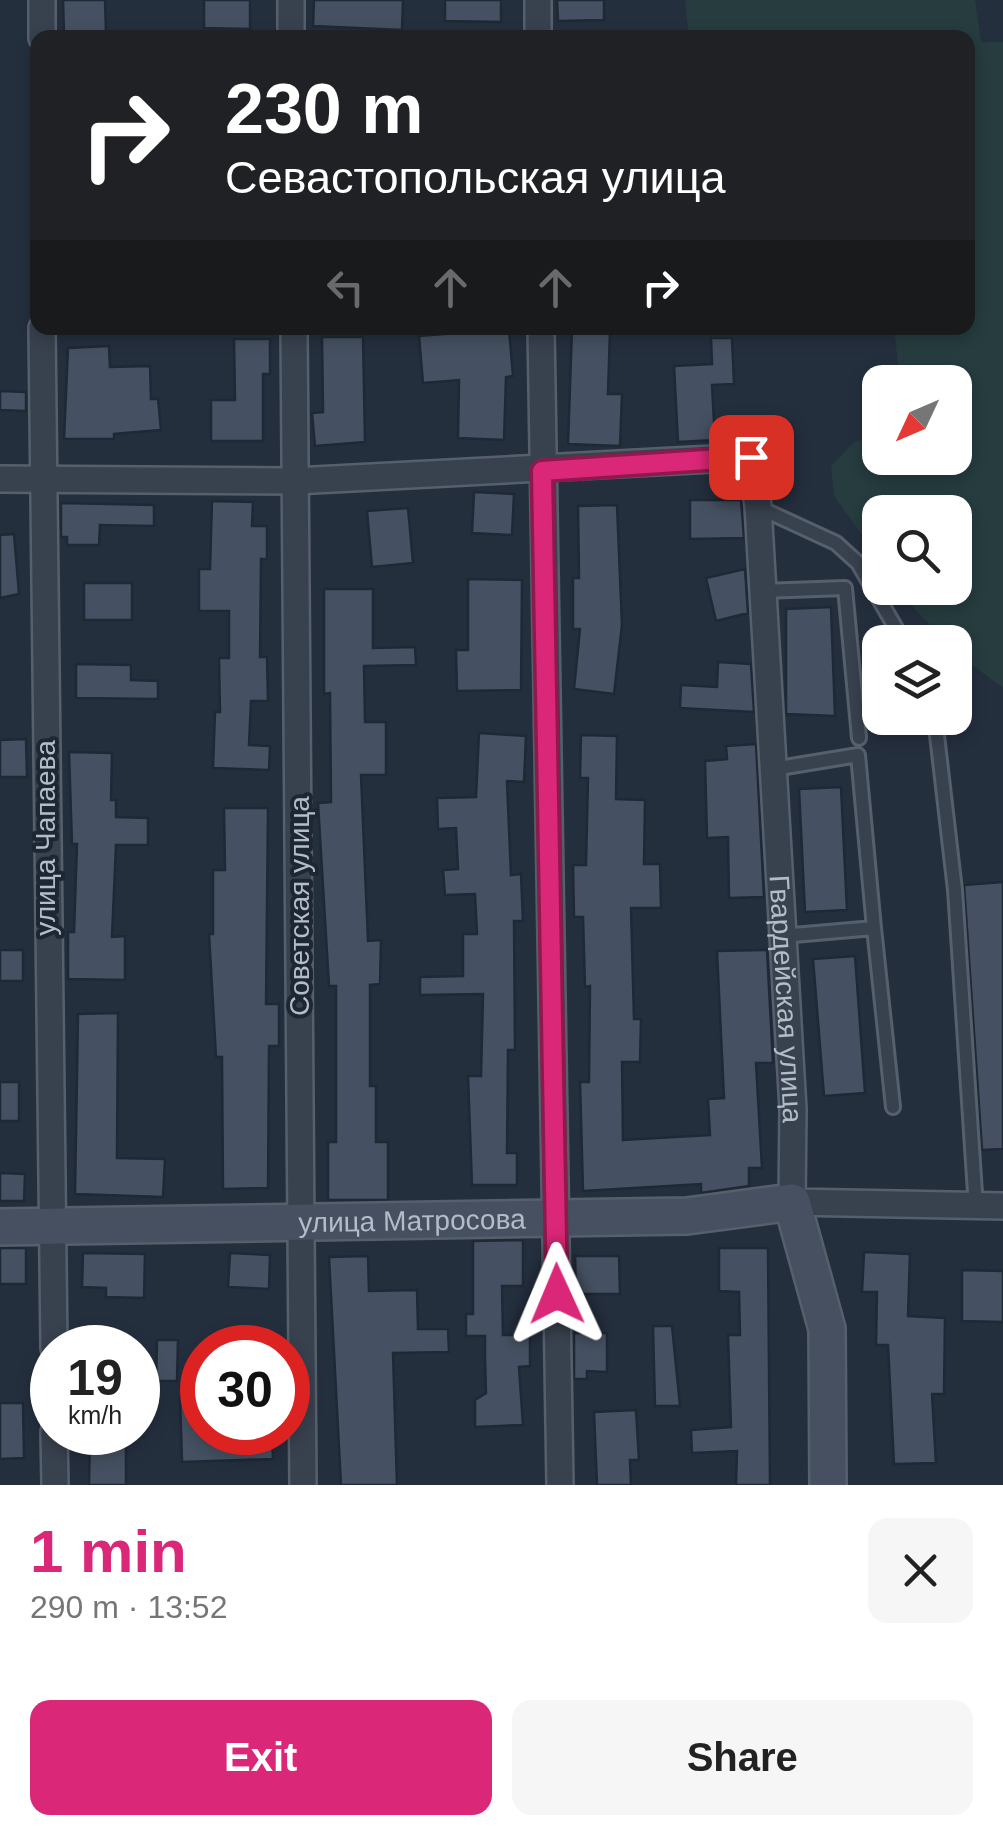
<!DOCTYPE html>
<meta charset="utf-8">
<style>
body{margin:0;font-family:Arial,sans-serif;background:#f6f6f6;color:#222;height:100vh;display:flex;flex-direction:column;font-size:38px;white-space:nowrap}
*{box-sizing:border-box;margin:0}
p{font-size:32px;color:#767676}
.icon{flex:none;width:55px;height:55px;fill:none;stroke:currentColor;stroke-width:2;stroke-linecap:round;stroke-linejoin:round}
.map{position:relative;height:1485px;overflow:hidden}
.drawer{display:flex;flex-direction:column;background:#fff;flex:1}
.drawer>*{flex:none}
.hud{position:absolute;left:30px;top:30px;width:945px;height:305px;border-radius:20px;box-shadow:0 5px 15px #0003;background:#202124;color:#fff;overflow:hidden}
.needle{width:65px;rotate:226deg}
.buttons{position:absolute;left:862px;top:365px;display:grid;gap:20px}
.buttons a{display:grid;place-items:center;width:110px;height:110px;border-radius:20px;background:#fff;box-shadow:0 5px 15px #0003;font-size:50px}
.speed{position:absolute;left:30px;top:1325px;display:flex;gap:20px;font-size:50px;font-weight:700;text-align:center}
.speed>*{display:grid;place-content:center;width:130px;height:130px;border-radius:50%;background:#fff;box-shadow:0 5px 15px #0003;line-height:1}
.speed small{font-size:25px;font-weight:400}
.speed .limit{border:15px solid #d22;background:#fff;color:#111}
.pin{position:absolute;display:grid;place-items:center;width:85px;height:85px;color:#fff;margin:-42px;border-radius:20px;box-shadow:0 5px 15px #0006}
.me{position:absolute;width:110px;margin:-55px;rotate:359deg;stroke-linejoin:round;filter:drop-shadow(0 0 8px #0008)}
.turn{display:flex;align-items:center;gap:35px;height:210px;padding:0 30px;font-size:45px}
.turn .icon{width:130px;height:130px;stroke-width:2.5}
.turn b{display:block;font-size:70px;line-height:85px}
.lanes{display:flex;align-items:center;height:95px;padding:0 30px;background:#0003;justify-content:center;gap:50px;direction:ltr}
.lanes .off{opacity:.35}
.round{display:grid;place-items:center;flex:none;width:105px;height:105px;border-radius:20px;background:#f6f6f6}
.head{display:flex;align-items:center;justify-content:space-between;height:170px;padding:0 30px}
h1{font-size:60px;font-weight:700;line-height:75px;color:#db2777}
.action{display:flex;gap:20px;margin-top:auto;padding:20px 30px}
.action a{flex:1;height:115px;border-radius:20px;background:#db2777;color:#fff;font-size:40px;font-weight:700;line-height:115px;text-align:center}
.action a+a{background:#f6f6f6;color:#222}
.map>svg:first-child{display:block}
</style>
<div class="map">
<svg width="1003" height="1485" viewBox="0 0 1003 1485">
<rect width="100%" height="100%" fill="#242f3e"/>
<path fill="#263c3f" d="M685,0H975L981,42H1003V688L955,652V642H946L895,588H955V512H880V560L834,496L831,466L855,441L880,438V458H955V382H900L894,328H968V38L689,37Z"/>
<path fill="#455162" stroke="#1f2835" stroke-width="2.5" d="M63,0H105L106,33L64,34Z
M204,0H250V29L204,28Z
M314,0H403L402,30L313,26Z
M445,0H501V22L445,21Z
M557,0H604V20L558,21Z
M509,329L513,376L506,377L504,440L458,438L459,380L423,383L419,336Z
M572,329L610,331L608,394H622L620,446L568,444Z
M322,337H363L365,442L315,446L312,413L323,412Z
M711,338H732L734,384L712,385L715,440L678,442L674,366L712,364Z
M234,339H270V374H263V441H211V400H235Z
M109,346L110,367L150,366L151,399H158L161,430L114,434V439H64L68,348Z
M0,391L26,392V411L0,410Z
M474,492L514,494L512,535L472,533Z
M690,500H741L744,538L690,539Z
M212,501L253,502L252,526H267V559H261L260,657H267L268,701H251L249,745L270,746L269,770L213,768L215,712H220L219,658H229V611H199V569H210Z
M61,503L154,505V526L100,525L99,545H67V537H61Z
M617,505L622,625L614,694L574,689L580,629H573V578H579L578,506Z
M408,508L413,563L372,567L367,511Z
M14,534L19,594L0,598V535Z
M745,569L748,613L716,621L706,578Z
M468,579L522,580L521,690L457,691L456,650H468Z
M84,583H132V620H84Z
M324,589H373V648L415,647L416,665L364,666L365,722H386V775H361L368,941L381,940L380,984L370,985V1086H376V1142H388V1200H328V1142H336V986H329L318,803L331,802L330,693L324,694Z
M831,607L835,716L786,714V609Z
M718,662L751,664L754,712L680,708L681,685L717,687Z
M76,664L131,665V680L158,681V699L76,698Z
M479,733L526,736L524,782L507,781L511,875L521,874L523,921H514L515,1050H508L507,1153H517V1185H472L468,1076H481L483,994L420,995V977L463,976V934H477L475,894L445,895L443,870L458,869L456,828L438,829L437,798L476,797Z
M581,735L617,736L616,799L645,800L644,864H660L661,908H631L634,1019H641L640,1062H622L623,1140L710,1135L708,1099L724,1098L717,951L767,950L773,1063H756L762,1168H749V1186L701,1193V1184L583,1191L580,1082H589L590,986L585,987L583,917H574L573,865H586L588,778H580Z
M26,739L27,777H0V740Z
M756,744L764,897L729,898L728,837L707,838L705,761L727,759L726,746Z
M69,752L112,753L111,800H116V817L148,818V845H116L112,937L125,936V980L68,979V932H74L77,844H72Z
M841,787L847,910L805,912L799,789Z
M224,808H268L266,1004H279V1046H269L268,1188L223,1189L222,1057H216L209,934H213V870H225Z
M1003,882V1149L982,1150L964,885Z
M0,950H23V981H0Z
M855,956L865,1093L824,1096L813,959Z
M118,1013L117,1158L165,1159L163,1197L75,1194L78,1014Z
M0,1082H19V1121H0Z
M0,1173L25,1174L24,1201H0Z
M523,1240V1286H502L503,1335H530V1366L519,1367L523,1425L475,1427V1400L486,1393L485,1358V1336H466V1314H473V1241Z
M0,1248H26V1284H0Z
M719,1248H768L770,1485H736L737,1451L692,1453L691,1430L731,1427L728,1335H740L739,1292L719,1291Z
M864,1252L910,1254L908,1316L945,1318L944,1394H932L936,1463L894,1464L888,1345H876L877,1292H862Z
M83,1253L145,1254L144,1298L106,1297V1288L82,1287Z
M230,1253L270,1255L269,1289L228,1287Z
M368,1256L369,1291L417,1290L418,1329H448L449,1352L393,1353L397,1485H341L329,1257Z
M575,1256H619L620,1294H576Z
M962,1270L1003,1271V1322L962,1321Z
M653,1326H672L680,1406H655Z
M574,1333H607V1372L587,1371V1379H574Z
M157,1340H178L177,1381H156Z
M202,1396V1432H272L273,1459L182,1462L180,1397Z
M0,1403H23L24,1458L0,1459Z
M636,1410L639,1460H630L631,1485H597L594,1412Z
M90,1432H126V1485H89Z"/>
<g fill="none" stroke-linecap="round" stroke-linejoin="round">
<defs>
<path id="lane" d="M758,507L836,543L858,563L904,642
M762,591L845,588L859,738
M935,718L955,890L976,1208
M773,769L858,755L874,928
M782,936L874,928L893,1107"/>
<g id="street">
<path d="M291,0V38"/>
<path d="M538,0V38"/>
<path d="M42,38V0"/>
<path d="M42,328L54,1348"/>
<path d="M294,328L303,1485"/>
<path d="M541,328L560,1485"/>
<path id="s1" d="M0,479L295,481L751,457L758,506L793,1109L792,1202L1003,1206"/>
<path d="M54,1432L55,1485"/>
</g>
<g id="secondary">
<path id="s2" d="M0,1227L687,1216L792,1202L827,1329L828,1485"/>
</g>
</defs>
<use href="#lane" stroke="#565f6c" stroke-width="18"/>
<use href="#street" stroke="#565f6c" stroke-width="30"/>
<use href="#secondary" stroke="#565f6c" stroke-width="40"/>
<use href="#lane" stroke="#38414e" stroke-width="12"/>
<use href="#street" stroke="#38414e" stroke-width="25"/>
<use href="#secondary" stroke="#465061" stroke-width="35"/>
</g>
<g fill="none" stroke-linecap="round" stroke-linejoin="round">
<defs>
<path id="route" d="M557,1294L542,471L751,457"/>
</defs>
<use href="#route" stroke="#8e194d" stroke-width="25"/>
<use href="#route" stroke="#db2777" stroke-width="18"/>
</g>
<g text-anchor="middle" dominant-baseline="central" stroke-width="8" stroke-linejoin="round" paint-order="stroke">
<g font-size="28" fill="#b4bcc9" stroke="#1d2633">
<text transform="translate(45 838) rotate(-90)">улица Чапаева</text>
<text transform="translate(299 906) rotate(-90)">Советская улица</text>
<text stroke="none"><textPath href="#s1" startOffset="1295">Гвардейская улица</textPath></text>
<text stroke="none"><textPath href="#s2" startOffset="412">улица Матросова</textPath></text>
</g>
</g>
</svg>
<div class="buttons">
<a><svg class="needle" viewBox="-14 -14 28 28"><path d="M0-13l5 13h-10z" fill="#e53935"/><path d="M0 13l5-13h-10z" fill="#767676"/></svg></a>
<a><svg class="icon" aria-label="search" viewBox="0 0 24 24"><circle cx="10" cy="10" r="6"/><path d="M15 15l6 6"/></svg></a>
<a><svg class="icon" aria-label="layers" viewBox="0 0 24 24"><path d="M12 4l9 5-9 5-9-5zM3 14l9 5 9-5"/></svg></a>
</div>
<div class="speed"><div>19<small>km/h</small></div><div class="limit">30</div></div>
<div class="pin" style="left:751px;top:457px;background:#d93025"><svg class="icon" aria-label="arrive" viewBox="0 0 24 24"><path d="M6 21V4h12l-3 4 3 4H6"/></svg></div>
<svg class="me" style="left:557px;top:1294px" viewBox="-20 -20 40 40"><path d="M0-17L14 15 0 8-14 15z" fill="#db2777" stroke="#fff" stroke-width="4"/></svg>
<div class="hud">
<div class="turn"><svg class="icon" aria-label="right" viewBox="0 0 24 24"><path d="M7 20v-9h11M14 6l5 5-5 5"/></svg><div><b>230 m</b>Севастопольская улица</div></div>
<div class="lanes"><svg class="icon off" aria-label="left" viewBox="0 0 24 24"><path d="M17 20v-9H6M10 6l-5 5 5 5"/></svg><svg class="icon off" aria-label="ahead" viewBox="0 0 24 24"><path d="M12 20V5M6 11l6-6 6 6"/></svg><svg class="icon off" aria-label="ahead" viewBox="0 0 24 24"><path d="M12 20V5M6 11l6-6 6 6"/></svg><svg class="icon" aria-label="right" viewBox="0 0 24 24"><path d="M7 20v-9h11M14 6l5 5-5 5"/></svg></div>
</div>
</div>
<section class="drawer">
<div class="head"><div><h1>1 min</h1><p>290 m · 13:52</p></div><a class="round"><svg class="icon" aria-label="close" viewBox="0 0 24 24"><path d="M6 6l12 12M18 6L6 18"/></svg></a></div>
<div class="action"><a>Exit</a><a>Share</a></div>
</section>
